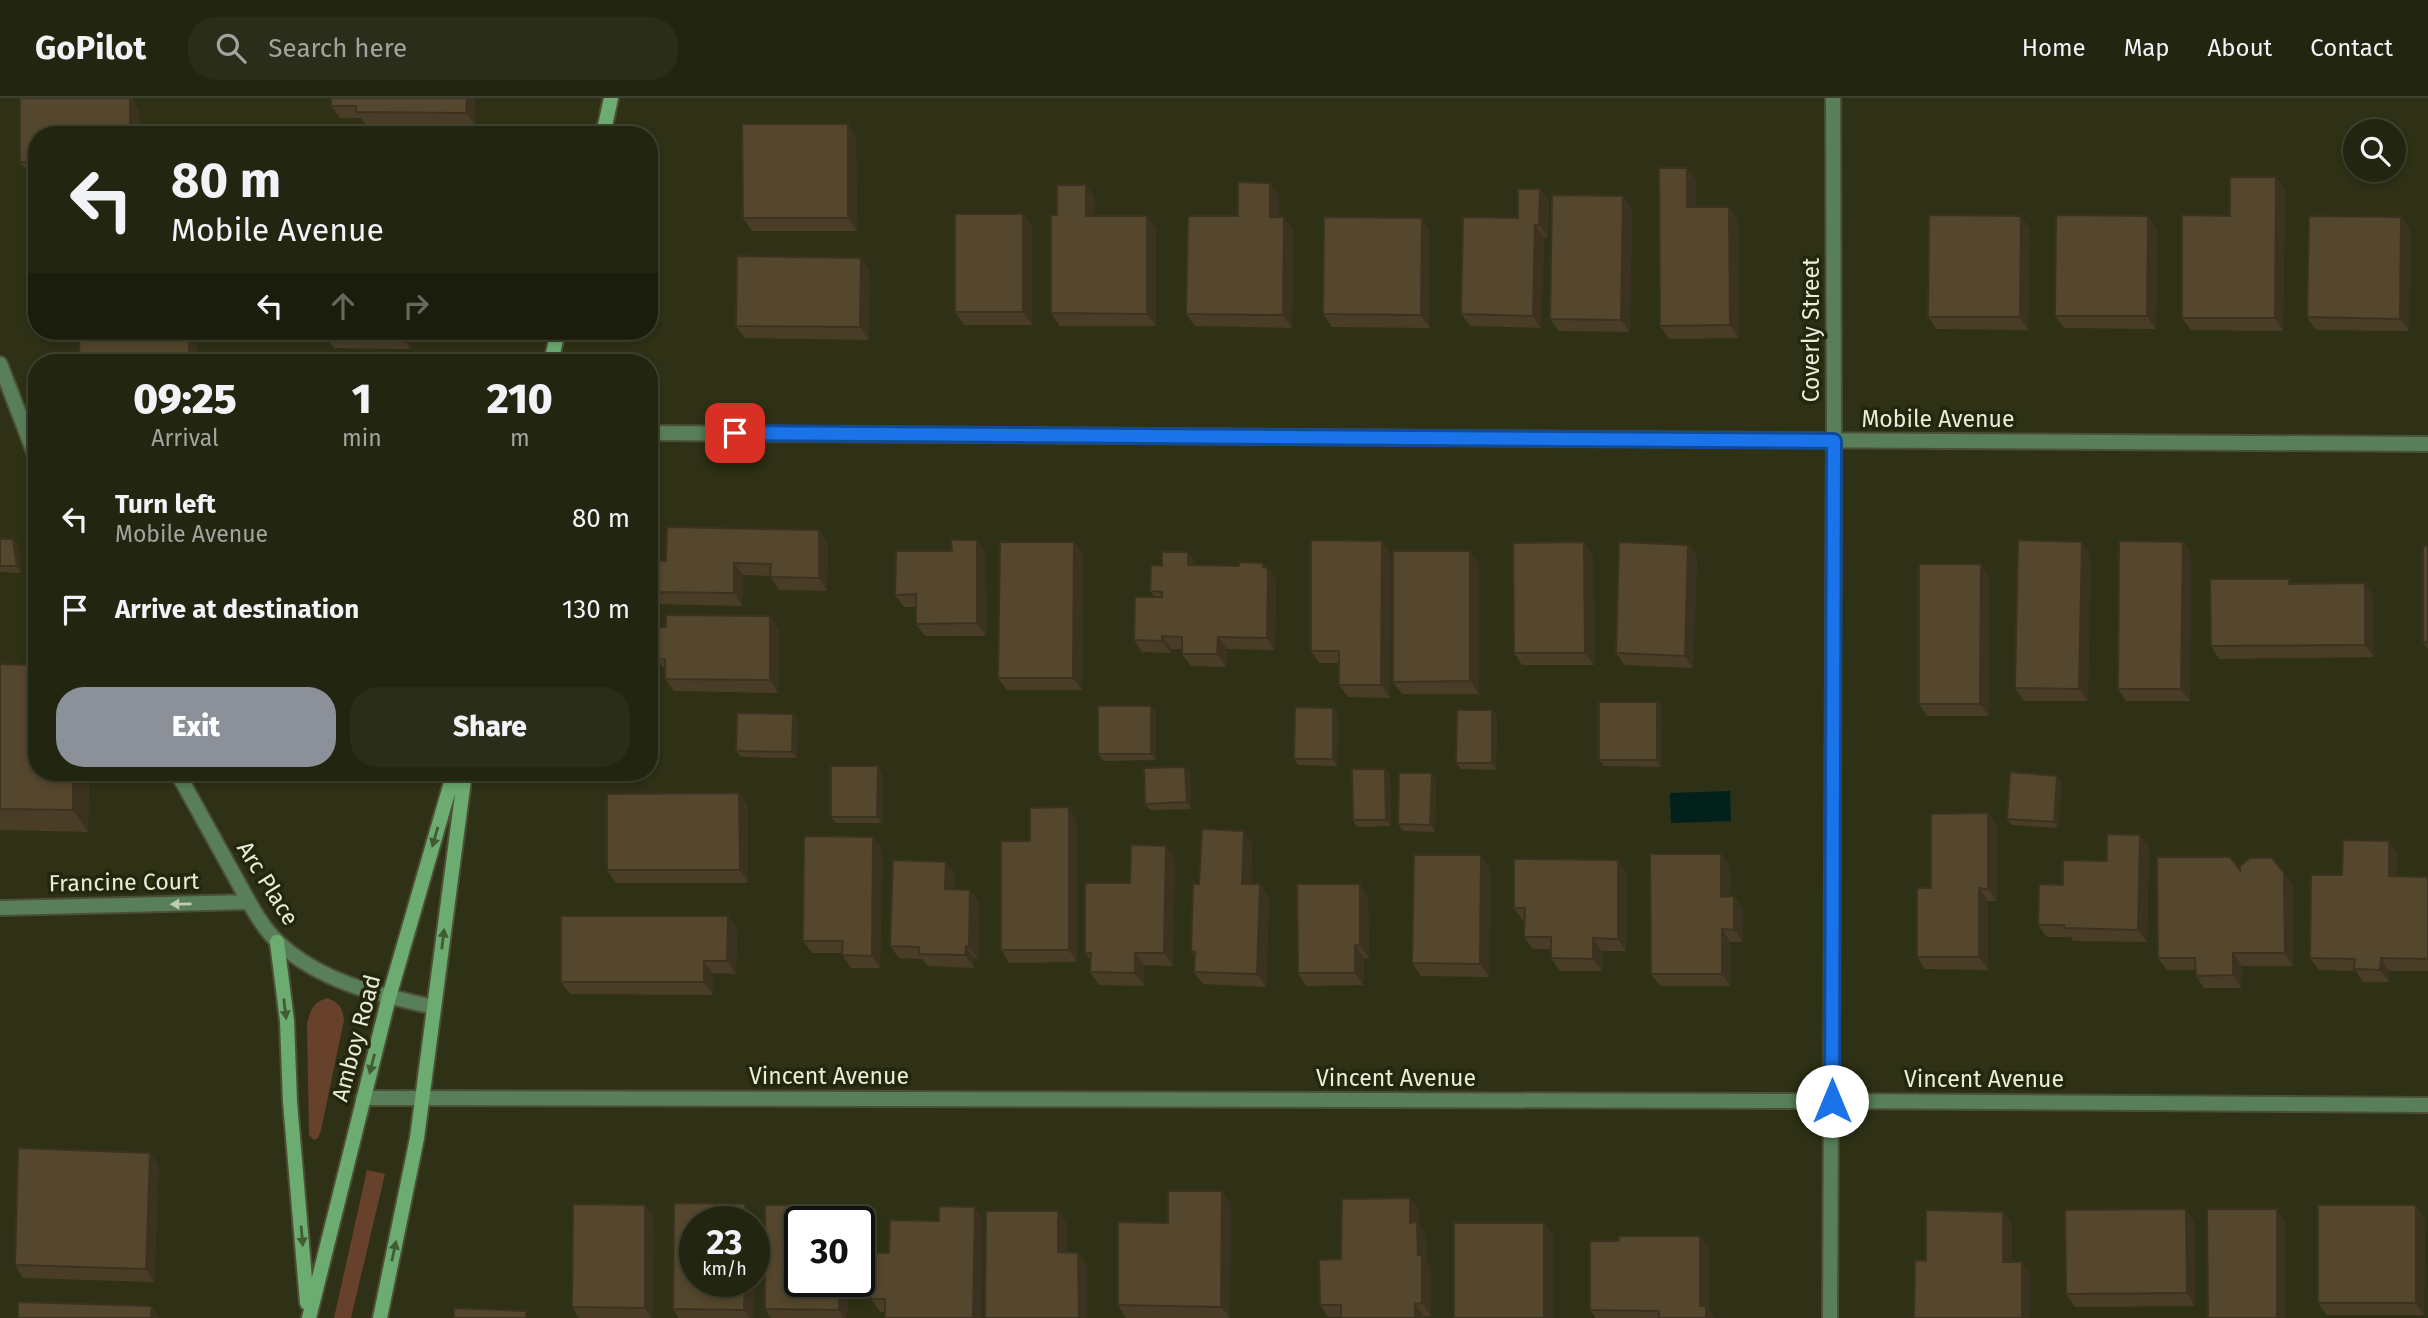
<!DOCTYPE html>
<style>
body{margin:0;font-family:"Fira Sans",sans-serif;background:#2a2d19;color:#f1f3f6;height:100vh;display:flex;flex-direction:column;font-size:26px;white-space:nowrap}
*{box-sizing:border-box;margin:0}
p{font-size:23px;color:#a2a59f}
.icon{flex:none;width:38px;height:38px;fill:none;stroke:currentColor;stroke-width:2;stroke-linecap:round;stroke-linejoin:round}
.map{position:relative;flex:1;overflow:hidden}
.panel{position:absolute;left:28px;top:256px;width:630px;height:427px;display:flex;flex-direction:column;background:#222510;border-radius:28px;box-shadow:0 4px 10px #0003,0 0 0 2px #3f4230}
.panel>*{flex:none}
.top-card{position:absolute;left:28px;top:28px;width:630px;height:214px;border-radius:28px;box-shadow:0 4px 10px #0003,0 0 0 2px #3f4230;background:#222510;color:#f1f3f6;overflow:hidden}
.fabs{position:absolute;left:2343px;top:21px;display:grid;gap:14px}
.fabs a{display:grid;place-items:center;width:63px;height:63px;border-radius:50%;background:#222510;box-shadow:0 4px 10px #0003,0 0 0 2px #3f4230;font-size:35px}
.speed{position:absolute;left:679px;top:1108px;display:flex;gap:14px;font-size:35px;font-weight:700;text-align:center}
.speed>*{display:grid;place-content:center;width:91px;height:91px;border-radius:50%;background:#222510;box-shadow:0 4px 10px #0003,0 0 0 2px #3f4230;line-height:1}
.speed small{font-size:18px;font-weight:400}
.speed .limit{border:4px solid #111;border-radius:10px;background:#fff;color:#111}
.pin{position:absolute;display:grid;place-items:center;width:60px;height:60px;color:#fff;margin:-30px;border-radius:14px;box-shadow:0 4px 10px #0006}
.me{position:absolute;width:77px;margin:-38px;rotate:0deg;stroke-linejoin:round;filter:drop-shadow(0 0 5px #0008)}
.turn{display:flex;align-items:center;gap:24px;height:147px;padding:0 28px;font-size:32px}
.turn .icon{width:91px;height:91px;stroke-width:2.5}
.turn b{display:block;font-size:49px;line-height:60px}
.lanes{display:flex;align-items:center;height:66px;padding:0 28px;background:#0003;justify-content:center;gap:35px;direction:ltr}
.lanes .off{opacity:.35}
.eta{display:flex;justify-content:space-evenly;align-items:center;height:119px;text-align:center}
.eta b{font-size:42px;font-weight:800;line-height:49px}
.button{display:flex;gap:14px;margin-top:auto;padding:14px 28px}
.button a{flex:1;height:80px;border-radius:28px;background:#8c9099;color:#fff;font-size:28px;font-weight:800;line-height:80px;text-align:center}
.button a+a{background:#2a2d19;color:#f1f3f6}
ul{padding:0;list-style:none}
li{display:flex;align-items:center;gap:21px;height:91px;padding:0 28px}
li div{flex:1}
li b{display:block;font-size:26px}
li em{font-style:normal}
header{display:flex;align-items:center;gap:42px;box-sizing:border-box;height:98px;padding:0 35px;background:#222510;border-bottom:2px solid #3f4230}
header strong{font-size:33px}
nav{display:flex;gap:38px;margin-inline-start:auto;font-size:24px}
.search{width:490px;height:63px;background:#2a2d19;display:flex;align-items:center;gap:18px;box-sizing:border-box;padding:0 24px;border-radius:28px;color:#a2a59f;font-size:26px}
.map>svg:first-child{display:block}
</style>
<header>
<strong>GoPilot</strong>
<div class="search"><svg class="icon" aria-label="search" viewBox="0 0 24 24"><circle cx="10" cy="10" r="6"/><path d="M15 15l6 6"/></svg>Search here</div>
<nav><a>Home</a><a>Map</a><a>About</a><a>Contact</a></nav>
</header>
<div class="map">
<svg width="2428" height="1220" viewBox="0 0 2428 1220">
<rect width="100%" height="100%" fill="#2e3115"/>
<path fill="#67412b" d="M327,900C338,904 343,909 344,922L321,1032L318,1040L314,1042L309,1037L307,926C310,913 313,904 327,900Z
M367,1072L385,1076L351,1220H334Z"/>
<path fill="#02211b" d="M1730,693L1731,723L1671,725L1670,695Z"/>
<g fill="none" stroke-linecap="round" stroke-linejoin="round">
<defs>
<path id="street" d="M0,266L37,362
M649,335L2428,346
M177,674C196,708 215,743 234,777C246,798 260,828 278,844C320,884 379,897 434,909
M0,810L249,804
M363,1000L1832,1003L2428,1007
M1830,1220L1834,343L1833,0"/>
<path id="secondary" d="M603,37L611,0
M551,264L558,233
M277,844L287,923L290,1004L307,1205
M309,1220L389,899L454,674
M380,1220L417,1040L465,674"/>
</defs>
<use href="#street" stroke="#4c4f35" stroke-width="18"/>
<use href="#secondary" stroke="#4c4f35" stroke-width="18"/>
<use href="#street" stroke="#587f5a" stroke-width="14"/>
<use href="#secondary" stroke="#6dac71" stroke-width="14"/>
</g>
<path fill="#493d27" d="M20,0H131L139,12V37H37V76H29L20,64Z
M331,0H475V27L365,26L361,20H340L331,8Z
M856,38L857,133H752L743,120Z
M1687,70L1696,82V109L1738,121L1739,240L1669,241L1660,228Z
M1540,91L1549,103L1548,139H1544L1541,230L1470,228L1461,216L1518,120Z
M2285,91L2283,233L2191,232L2182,220L2230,118Z
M1279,97V119L1293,132L1292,230L1195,228L1186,216L1238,118Z
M1623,98L1632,111L1630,234L1559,233L1550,221Z
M1095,100L1094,118L1156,130V228H1060L1051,215L1057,117Z
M2401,119L2410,132L2409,233L2316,232L2307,219Z
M1032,128V227H964L955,214Z
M2030,130L2028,232L1936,231L1928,219Z
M2157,130L2156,231L2064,230L2055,218Z
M1430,132V230L1332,229L1323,216Z
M870,172L869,242L745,240L736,228Z
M197,233V264H84L79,257Z
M410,233V251L334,250L325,238Z
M0,441H13L18,448L21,475L0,474Z
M977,442L985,455L986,538H925L916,526V509H904L895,497L952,453Z
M828,444L827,493L779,492L770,478L743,477L742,508L658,506L649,494L666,463Z
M1074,444L1083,457L1082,592H1007L998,580Z
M2183,444L2191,456L2190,603H2126L2118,591Z
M1688,447L1697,459L1693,570L1624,567L1616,555Z
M2428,448V551L2423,544Z
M1391,456L1390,600L1348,599L1339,587V565H1319L1311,553Z
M2090,456L2088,603H2024L2015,590Z
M1593,457L1594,567H1522L1514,555Z
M1479,465V596H1402L1393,584Z
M1197,467L1267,469L1276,482L1275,552L1227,551L1226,569L1191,568L1182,556V551H1171V555L1142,554L1134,542L1155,499L1150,493Z
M1989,478V618H1927L1919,606Z
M2365,485L2373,498L2374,559L2219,561L2211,548Z
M779,530L778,595L674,593L665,581V572L657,561Z
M0,566L37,674H89L88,734L0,732Z
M1657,604L1662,610L1661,669L1604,668L1599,662Z
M1333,610L1338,617L1337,668L1298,667L1294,661Z
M1492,612L1497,618L1496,672L1461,671L1456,665Z
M1156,614V662L1103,663L1098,656Z
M793,616L798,623L797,660L741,659L736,653Z
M882,675V725H836L831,719Z
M1190,675L1191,711L1150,712L1145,706Z
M1432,675L1436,681L1435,734L1403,733L1398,726Z
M1390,677L1391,728L1357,729L1353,722Z
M2057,678L2062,684L2058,730L2012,727L2007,721Z
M748,707V785H616L607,772Z
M1077,722V864L1009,865L1001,852L1030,743Z
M1997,728V803H1988V872L1925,871L1917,859L1931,790Z
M2140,737L2149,749L2147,844L2073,843L2071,839H2047L2038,827L2063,787L2107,763Z
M1252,745L1251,786H1260L1269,799L1266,889L1203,886L1194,874L1195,859L1191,853L1199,786Z
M882,751L880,870H851L842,857L843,855H812L803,843Z
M2398,755V779H2428V873H2389V884H2363L2356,873L2319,872L2310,860L2342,777Z
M1721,756L1730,769V798H1734L1743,811V844H1730V888H1660L1651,876Z
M1175,760L1173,868L1144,867V888L1099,887L1090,874L1091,863L1085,855L1130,785Z
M1618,762L1626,774V853H1602V873H1560L1551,860V851H1533L1524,839V823H1523L1514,810Z
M1490,769L1489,879L1421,878L1412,865Z
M2240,772L2293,787V868H2242L2241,890H2204L2196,878V872H2167L2158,860Z
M955,776L954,791L970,792L979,804L978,861L974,860V870L928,868L922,861L899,860L890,848Z
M1368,798L1369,860H1364L1363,887L1306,888L1298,875Z
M737,831L736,876L713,875V897L570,896L561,884Z
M159,1068L154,1184L23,1180L15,1167Z
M1231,1106L1230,1220H1126L1118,1207L1168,1125Z
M765,1107H839L848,1119V1124H800V1183H848L847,1220H771L765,1211Z
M1419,1112V1126L1426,1137V1163L1431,1170V1218L1424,1219V1220L1328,1219L1320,1207L1341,1161Z
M654,1119L653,1220H579L572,1209Z
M754,1119L753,1220H679L673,1211Z
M2425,1120L2424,1217H2327L2318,1205Z
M983,1121L885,1214H880L871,1201L889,1155L939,1123Z
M2194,1124L2195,1208L2075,1209L2066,1196Z
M1700,1138L1709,1150V1212L1714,1220H1596L1590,1212L1619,1143Z"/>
<path fill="#3c3220" d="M131,0L139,12V37H130Z
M467,0H475V27L466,15Z
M848,26L856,38L857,133L848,120Z
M1687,70L1696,82V121L1687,109Z
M2276,79L2285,91L2283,233L2275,220Z
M1270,85L1279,97V131L1270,119Z
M1086,87L1095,100L1094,131L1086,118Z
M1540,91L1549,103L1548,139L1539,127Z
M1623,98L1632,111L1630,234L1621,222Z
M1729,109L1738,121L1739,240L1730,227Z
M1023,116L1032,128V227L1023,214Z
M1147,118L1156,130V228L1147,216Z
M2021,118L2030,130L2028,232L2020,219Z
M2148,118L2157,130L2156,231L2147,218Z
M1284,119L1293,132L1292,230L1283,217Z
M2401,119L2410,132L2409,233L2400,221Z
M1422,120L1430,132V230L1421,217Z
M1535,127L1544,139L1541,230L1533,218Z
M861,160L870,172L869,242L860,229Z
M189,233H197V264H193L189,259Z
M401,233H410V251L401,238Z
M819,432L828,444L827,493L819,480Z
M13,441L18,448L21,475L17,468Z
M977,442L985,455L986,538L977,525Z
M1382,443L1391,456L1390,600L1381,587Z
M1074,444L1083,457L1082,592L1073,580Z
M1584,444L1593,457L1594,567L1585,555Z
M2082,444L2090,456L2088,603L2079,591Z
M2183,444L2191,456L2190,603L2181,591Z
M1688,447L1697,459L1693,570L1685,558Z
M1470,453L1479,465V596L1470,583Z
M1188,454L1197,466L1188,467Z
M734,465L743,477L742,508L734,495Z
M1263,465L1276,482L1275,552L1267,540Z
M1981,466L1989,478V618L1980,606Z
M2365,485L2373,498L2374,559L2365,547Z
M770,518L779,530L778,595L770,582Z
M1162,538L1171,551V555L1162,543Z
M1218,539L1227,551L1226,569L1217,556Z
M32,567L37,574V643L31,635Z
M1657,604L1662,610L1661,669L1657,662Z
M1151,608L1156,614V662L1151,656Z
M1333,610L1338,617L1337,668L1333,661Z
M1492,612L1497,618L1496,672L1492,665Z
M793,616L798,623L797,660L792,654Z
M878,668L882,675V725L877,719Z
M1185,669L1190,675L1191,711L1187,704Z
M1385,671L1390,677L1391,728L1386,722Z
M73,674H89L88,734L73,712Z
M1432,675L1436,681L1435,734L1430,727Z
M2057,678L2062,684L2058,730L2054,724Z
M739,695L748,707V785L740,772Z
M1069,709L1077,722V864L1069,852Z
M1988,715L1997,728V803L1988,791Z
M1244,733L1252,745L1251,799L1242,786Z
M2140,737L2149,749L2147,844L2138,832Z
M873,739L882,751L880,870L872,858Z
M2389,743L2398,755V791L2389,778Z
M1166,748L1175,760L1173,868L1164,855Z
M1721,756L1730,769V811L1721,799Z
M1481,757L1490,769L1489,879L1480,866Z
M1618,762L1626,774V853L1618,841Z
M946,764L955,776L954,803L945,791Z
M2284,775L2293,787V868L2285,855Z
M1260,786L1269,799L1266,889L1257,876Z
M1360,786L1368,798L1369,860L1360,848Z
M1979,790L1988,803V872L1979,859Z
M970,792L979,804L978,861L969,849Z
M1734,798L1743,811V844L1734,832Z
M728,818L737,831L736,876L727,863Z
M1722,831L1730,844V888L1722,876Z
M1593,840L1602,853V873L1593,861Z
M1355,847L1364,860L1363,887L1355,875Z
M966,848L974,860V870L965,857Z
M1135,855L1144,867V888L1135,875Z
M2233,855L2242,868L2241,890L2233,877Z
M2381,860L2389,873V884L2380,872Z
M704,863L713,875V897L704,884Z
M150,1055L159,1068L154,1184L146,1171Z
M1222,1093L1231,1106L1230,1220L1221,1209Z
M1410,1100L1419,1112V1126L1426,1137V1163L1431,1170V1218L1422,1205L1418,1157L1410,1125Z
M745,1106L754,1119V1124H745Z
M645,1107L654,1119L653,1220H651L645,1210Z
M839,1107L848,1119V1124H839Z
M2416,1107L2425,1120L2424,1217L2416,1205Z
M975,1109L983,1121L982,1220H973Z
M2186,1111L2194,1124L2195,1208L2187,1195Z
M2277,1111L2285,1123L2286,1220H2277Z
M1058,1113L1067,1126V1167L1058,1154Z
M2003,1114L2012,1126V1176L2003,1164Z
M1544,1125L1553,1137V1220H1544Z
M1700,1138L1709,1150V1212L1714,1220H1706L1700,1208Z
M1078,1155L1087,1167V1220H1079Z
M2022,1164L2031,1176L2030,1220H2022Z
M745,1183H753V1220H750L744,1212Z
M839,1183H848L847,1220H844L839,1212Z
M1415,1206L1424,1219V1220H1415Z
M152,1208L160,1220H151Z"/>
<path fill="#55472d" stroke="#3c3220" stroke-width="2" d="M20,0H130V37H37V64H20Z
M331,0H467L466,15L356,14V8H331Z
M742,26H848V120H743Z
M1659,70H1687V109H1729L1730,227L1660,228Z
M2230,79H2276L2275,220H2182V117L2230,118Z
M1238,84L1270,85V119H1284L1283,217L1186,216L1188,118H1238Z
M1057,87H1086V118H1147V216L1051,215V117H1057Z
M1518,91H1540L1539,127H1535L1533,218L1461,216L1463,119L1518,120Z
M1552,97L1623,98L1621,222L1550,221Z
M955,116H1023V214H955Z
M1929,117L2021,118L2020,219H1928Z
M2056,117L2148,118L2147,218H2055Z
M2309,118L2401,119L2400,221L2307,219Z
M1324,119L1422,120L1421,217L1323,216Z
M737,158L861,160L860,229L736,228Z
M80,233H189V259H150V264H114V257H79Z
M325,233H401V238H325Z
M667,429L819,432V480L770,479L771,466L734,465V495L649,494V463H666Z
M0,441H13L17,468H0Z
M951,442H977V525L916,526V496L895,497L896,453H952Z
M1311,442L1382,443L1381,587H1339V553H1311Z
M2018,442L2082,444L2079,591L2015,590Z
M2119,443L2183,444L2181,591H2118Z
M1000,444H1074L1073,580H998Z
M1584,444L1585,555H1514L1513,445Z
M1619,444L1688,447L1685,558L1616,555Z
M2423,448H2428V544H2423Z
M1393,453H1470V583L1393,584Z
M1162,454H1188V467L1239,468V464L1263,465V469L1268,470L1267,540L1218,539L1217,556H1182V539L1162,538V543L1134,542L1135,499H1162V494L1150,493L1151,467L1162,468Z
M1919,466H1981L1980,606H1919Z
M2210,481H2289V486L2365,485V547L2211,548Z
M666,517L770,518V582L665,581V561H657V529H666Z
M0,566L32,567L31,635H37V674H73V712L0,711Z
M1599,604H1657V662H1599Z
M1098,608H1151V656H1098Z
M1295,609L1333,610V661H1294Z
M1457,612H1492V665H1456Z
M737,615L793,616L792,654L736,653Z
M831,668H878L877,719H831Z
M1185,669L1187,704L1145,706L1144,670Z
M1352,671H1385L1386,722H1353Z
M2010,674L2057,678L2054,724L2007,721Z
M1399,675H1432L1430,727L1398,726Z
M739,695L740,772H607V696Z
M1069,709V852H1001V743H1030V710Z
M1988,715V791L1979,790V859H1917V790H1931V716Z
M1202,731L1244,733L1242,786H1260L1257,876L1194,874L1195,854L1191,853L1193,786H1199Z
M2107,736L2140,737L2138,832L2064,830V827H2038L2039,786L2063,787V762L2107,763Z
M804,738L873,739L872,858L842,857L843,843H803Z
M2343,742L2389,743V778L2428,779V861L2381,860L2380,872L2354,871L2355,861L2310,860L2311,777H2342Z
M1131,747L1166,748L1164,855H1135V875L1090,874L1091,855H1085V785H1130Z
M1650,756H1721V799L1734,798V832L1722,831V876H1651Z
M1414,757H1481L1480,866L1412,865Z
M2157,759H2230L2240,772V768L2250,760H2272L2284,775L2285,855H2233V877L2196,878L2195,860H2158Z
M1514,761L1618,762V841L1593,840V861L1551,860V839H1524L1525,810H1514Z
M893,762L946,764L945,791L970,792L969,849L966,848L965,857L919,856V849L890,848Z
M1297,786H1360V848L1355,847V875H1298Z
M561,818H728L727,863H704V884H561Z
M18,1050L150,1055L146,1171L15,1167Z
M1168,1093H1222L1221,1209L1118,1207V1124L1168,1125Z
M1410,1100V1125L1417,1124L1418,1157H1422V1205L1415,1206V1220H1341V1207H1320L1319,1162L1341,1161L1342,1101Z
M674,1105L745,1106V1124H695V1183H745L744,1212L673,1211Z
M573,1106L645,1107V1210L572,1209Z
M765,1107H839V1124H800V1183H839V1212L765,1211Z
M2318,1107H2416V1205H2318Z
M939,1108L975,1109L973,1220H885V1201H871L872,1155H889L890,1122L939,1123Z
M2186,1111L2187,1195L2066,1196L2065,1112Z
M2207,1111H2277V1220H2208Z
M1926,1112L2003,1114V1164H2022V1220H1914L1915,1162L1926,1163Z
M986,1113H1058V1154L1078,1155L1079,1220H985Z
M1454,1125H1544V1220H1454Z
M1619,1138H1700V1208H1706V1220H1659V1213L1590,1212V1143H1619Z
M18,1204L152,1208L151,1220H18Z
M454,1210L526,1213V1220H454Z"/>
<defs><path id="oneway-solid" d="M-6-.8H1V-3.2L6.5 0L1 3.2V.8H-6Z" transform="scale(1.75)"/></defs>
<g fill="#415c34">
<use href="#oneway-solid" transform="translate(435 739) rotate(106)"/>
<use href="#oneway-solid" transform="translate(443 841) rotate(-83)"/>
<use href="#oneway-solid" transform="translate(285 911) rotate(83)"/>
<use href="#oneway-solid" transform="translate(372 966) rotate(104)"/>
<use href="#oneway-solid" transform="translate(302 1138) rotate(85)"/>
<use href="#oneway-solid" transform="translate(394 1153) rotate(-78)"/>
</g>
<use fill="#becbb5" href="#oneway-solid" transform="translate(181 806) rotate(179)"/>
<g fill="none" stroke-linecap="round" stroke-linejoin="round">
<defs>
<path id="route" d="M735,335L1834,343L1832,1003"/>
</defs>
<use href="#route" stroke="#114b97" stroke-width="18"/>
<use href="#route" stroke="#1a73e8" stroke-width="12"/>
</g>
<g text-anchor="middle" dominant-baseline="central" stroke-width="7" stroke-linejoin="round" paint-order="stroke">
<g font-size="23" fill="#eaecdc" stroke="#24270b">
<text transform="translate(1811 232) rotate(-90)">Coverly Street</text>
<text x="1938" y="321">Mobile Avenue</text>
<text transform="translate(124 784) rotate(-1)">Francine Court</text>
<text transform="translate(268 785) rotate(58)">Arc Place</text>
<text transform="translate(356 940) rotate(-75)">Amboy Road</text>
<text x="829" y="978">Vincent Avenue</text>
<text x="1396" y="980">Vincent Avenue</text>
<text x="1984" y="981">Vincent Avenue</text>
</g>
</g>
</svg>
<div class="fabs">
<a><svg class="icon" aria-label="search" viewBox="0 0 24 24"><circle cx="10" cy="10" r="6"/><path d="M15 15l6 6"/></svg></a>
</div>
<div class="speed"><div>23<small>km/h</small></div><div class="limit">30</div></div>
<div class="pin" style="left:735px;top:335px;background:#d93025"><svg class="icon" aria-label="arrive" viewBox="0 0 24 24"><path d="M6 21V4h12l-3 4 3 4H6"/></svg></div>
<svg class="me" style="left:1832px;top:1003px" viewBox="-20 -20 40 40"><circle r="19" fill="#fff"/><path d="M0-13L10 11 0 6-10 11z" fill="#1a73e8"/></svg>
<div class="top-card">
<div class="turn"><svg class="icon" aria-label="left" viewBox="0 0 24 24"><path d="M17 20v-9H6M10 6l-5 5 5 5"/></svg><div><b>80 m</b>Mobile Avenue</div></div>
<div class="lanes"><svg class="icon" aria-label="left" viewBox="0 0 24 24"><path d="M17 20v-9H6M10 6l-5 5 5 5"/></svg><svg class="icon off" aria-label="ahead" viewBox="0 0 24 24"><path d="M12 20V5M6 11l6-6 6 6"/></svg><svg class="icon off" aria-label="right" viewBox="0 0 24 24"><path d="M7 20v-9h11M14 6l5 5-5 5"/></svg></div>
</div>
<section class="panel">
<div class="eta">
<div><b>09:25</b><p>Arrival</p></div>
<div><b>1</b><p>min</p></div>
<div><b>210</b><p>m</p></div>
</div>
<ul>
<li><svg class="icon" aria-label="left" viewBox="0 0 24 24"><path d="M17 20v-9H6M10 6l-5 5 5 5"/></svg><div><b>Turn left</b><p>Mobile Avenue</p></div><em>80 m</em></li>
<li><svg class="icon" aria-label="arrive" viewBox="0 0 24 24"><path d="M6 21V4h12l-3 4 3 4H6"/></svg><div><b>Arrive at destination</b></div><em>130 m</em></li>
</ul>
<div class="button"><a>Exit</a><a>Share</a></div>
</section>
</div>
